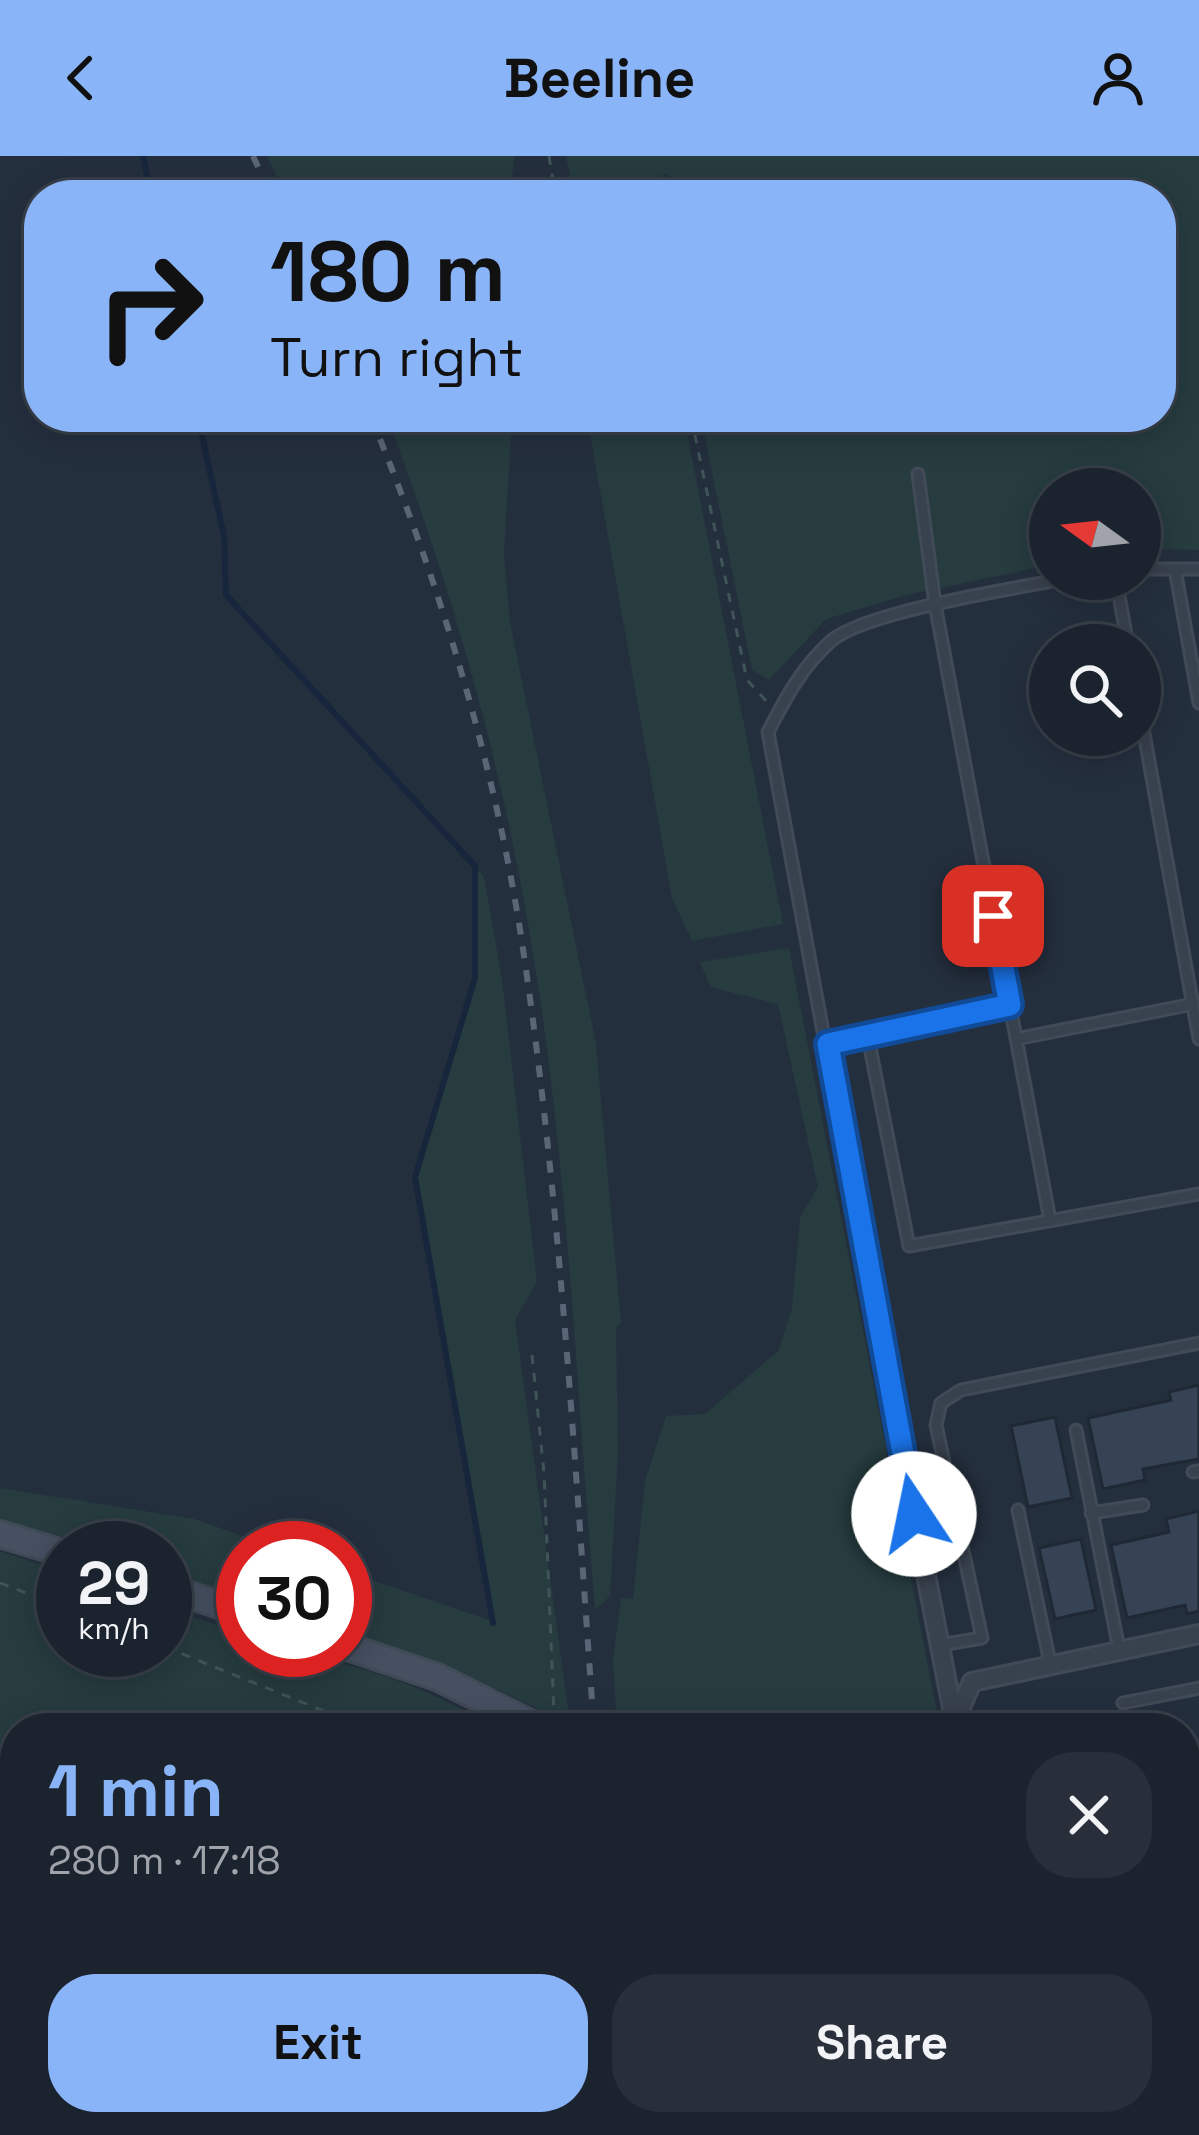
<!DOCTYPE html>
<meta charset="utf-8">
<style>
body{margin:0;font-family:"Space Grotesk",sans-serif;background:#282f3a;color:#f1f3f6;height:100vh;display:flex;flex-direction:column;font-size:45px;white-space:nowrap}
*{box-sizing:border-box;margin:0}
p{font-size:39px;color:#a0a4aa}
.icon{flex:none;width:66px;height:66px;fill:none;stroke:currentColor;stroke-width:2;stroke-linecap:round;stroke-linejoin:round}
.map{position:relative;flex:1;overflow:hidden}
.details{position:absolute;left:0px;top:1557px;width:1200px;height:423px;display:flex;flex-direction:column;background:#1b232e;border-radius:48px 48px 0 0;box-shadow:0 6px 30px #0003,0 0 0 3px #39404a}
.details>*{flex:none}
.hud{position:absolute;left:24px;top:24px;width:1152px;height:252px;border-radius:48px;box-shadow:0 6px 30px #0003,0 0 0 3px #39404a;background:#8ab4f8;color:#111;overflow:hidden}
.needle{width:78px;rotate:285deg}
.controls{position:absolute;left:1029px;top:312px;display:grid;gap:24px}
.controls a{display:grid;place-items:center;width:132px;height:132px;border-radius:50%;background:#1b232e;box-shadow:0 6px 30px #0003,0 0 0 3px #39404a;font-size:60px}
.speed{position:absolute;left:36px;top:1365px;display:flex;gap:24px;font-size:60px;font-weight:700;text-align:center}
.speed>*{display:grid;place-content:center;width:156px;height:156px;border-radius:50%;background:#1b232e;box-shadow:0 6px 30px #0003,0 0 0 3px #39404a;line-height:1}
.speed small{font-size:30px;font-weight:400}
.speed .limit{border:18px solid #d22;background:#fff;color:#111}
.pin{position:absolute;display:grid;place-items:center;width:102px;height:102px;color:#fff;margin:-51px;border-radius:24px;box-shadow:0 6px 18px #0006}
.me{position:absolute;width:132px;margin:-66px;rotate:349deg;stroke-linejoin:round;filter:drop-shadow(0 0 9px #0008)}
.turn{display:flex;align-items:center;gap:42px;height:252px;padding:0 48px;font-size:54px}
.turn .icon{width:156px;height:156px;stroke-width:2.5}
.turn b{display:block;font-size:84px;line-height:102px}
.round{display:grid;place-items:center;flex:none;width:126px;height:126px;border-radius:48px;background:#282f3a}
.summary{display:flex;align-items:center;justify-content:space-between;height:204px;padding:0 48px}
h1{font-size:72px;font-weight:700;line-height:90px;color:#8ab4f8}
.action{display:flex;gap:24px;margin-top:auto;padding:24px 48px}
.action a{flex:1;height:138px;border-radius:48px;background:#8ab4f8;color:#111;font-size:48px;font-weight:700;line-height:138px;text-align:center}
.action a+a{background:#282f3a;color:#f1f3f6}
header{display:flex;justify-content:space-between;align-items:center;height:156px;padding:0 48px;background:#8ab4f8;color:#111;font-size:54px;font-weight:700}
.map>svg:first-child{display:block}
</style>
<header><svg class="icon" aria-label="back" viewBox="0 0 24 24"><path d="M15 5l-7 7 7 7"/></svg>Beeline<svg class="icon" aria-label="person" viewBox="0 0 24 24"><circle cx="12" cy="8" r="4"/><path d="M4 21q1-7 8-7t8 7"/></svg></header>
<div class="map">
<svg width="1199" height="1979" viewBox="0 0 1199 1979">
<rect width="100%" height="100%" fill="#242f3e"/>
<path fill="#263c3f" d="M267,0H515L509,39H285Z
M566,0H1199V394L1140,393V333H1050V409L906,439L826,463L769,524L752,514L701,261H1161V39H673L668,18L617,35L571,26Z
M387,261H512L504,397L510,466L596,888L621,1167L616,1172L618,1296L610,1440L595,1454C575,1217 567,974 523,740C493,576 446,417 387,261Z
M587,261H684L783,768L692,785L672,742Z
M475,710L484,721L502,823L537,1126L515,1164L570,1568L436,1505L345,1475V1415L492,1465L415,1021L475,822Z
M789,792L940,1572H617L613,1503L621,1442L633,1443L645,1325L666,1260L705,1258L778,1195L792,1152L800,1061L818,1031L778,848L710,831L700,806Z
M0,1332L194,1363L277,1392H243V1442L165,1417V1392H90L0,1365Z
M0,1395L63,1416V1494H165V1451L243,1478V1494C329,1494 423,1528 496,1572H15V1965H600L601,1979H0Z
M1199,1735V1979H1061L1057,1965H1185V1742Z
M648,1965H750L755,1979H649Z
M784,1965H1012L1015,1979H788Z"/>
<g fill="none" stroke-linecap="round" stroke-linejoin="round">
<path stroke="#17263c" stroke-width="6" d="M143,0L151,39
M198,261L224,380L226,439L475,710V822L415,1021L493,1467
M279,1979L283,1965"/>
</g>
<path fill="#364354" stroke="#1f2835" stroke-width="3" d="M1199,1229V1303L1143,1313L1145,1324L1103,1333L1088,1262L1171,1244L1169,1236Z
M1055,1261L1072,1342L1028,1351L1011,1270Z
M1199,1355V1455L1187,1458L1185,1449L1127,1462L1111,1389L1169,1376L1166,1363Z
M1081,1383L1096,1454L1055,1463L1039,1392Z
M1199,1605V1674L1185,1677V1608Z"/>
<g fill="none" stroke-linecap="round" stroke-linejoin="round">
<defs>
<path id="service" d="M918,318L935,448L1050,1064
M1140,413H1199
M1175,413L1199,547
M1116,423L1128,489
M1140,555L1199,883
M868,881L1010,849
M1016,883L1193,848
M828,888L868,881L909,1090L1199,1038
M871,1137L768,576C786,541 802,511 831,485C864,456 1016,432 1064,423
M1076,1274L1119,1493
M1193,1316L1199,1315
M1018,1354L1050,1507
M1091,1357L1143,1349
M940,1489L982,1482L936,1269L941,1247L961,1234L1199,1187
M1123,1547L1199,1532"/>
<path id="minor" d="M871,1138L954,1562
M955,1565L972,1526L1199,1478
M1185,1727L1199,1721
M1033,1965L1035,1979"/>
<path id="secondary" d="M0,1378L63,1397
M165,1431L243,1457
M345,1490L437,1521L540,1572
M772,1965L777,1979"/>
</defs>
<use href="#service" stroke="#414a57" stroke-width="15"/>
<use href="#minor" stroke="#414a57" stroke-width="22"/>
<use href="#secondary" stroke="#414a57" stroke-width="30"/>
<path stroke="#3f5557" stroke-width="3" stroke-dasharray="9 9" stroke-linecap="butt" d="M549,0L554,31L588,39
M691,261L747,524L768,547
M532,1199L544,1317L554,1558
M0,1427L63,1451
M165,1491L366,1572
M594,1965L595,1979
M538,1979L541,1965"/>
<use href="#service" stroke="#38414e" stroke-width="9"/>
<use href="#minor" stroke="#38414e" stroke-width="16"/>
<use href="#secondary" stroke="#465061" stroke-width="24"/>
<path stroke="#5a6575" stroke-width="6" stroke-dasharray="12 12" stroke-linecap="butt" d="M253,0L271,39
M371,261C441,430 496,612 523,793C561,1050 575,1313 594,1572
M622,1965L623,1979"/>
</g>
<g fill="none" stroke-linecap="round" stroke-linejoin="round">
<defs>
<path id="route" d="M914,1358L828,888L1010,849L993,760"/>
</defs>
<use href="#route" stroke="#114b97" stroke-width="30"/>
<use href="#route" stroke="#1a73e8" stroke-width="21"/>
</g>
</svg>
<div class="controls">
<a><svg class="needle" viewBox="-14 -14 28 28"><path d="M0-13l5 13h-10z" fill="#e53935"/><path d="M0 13l5-13h-10z" fill="#a0a4aa"/></svg></a>
<a><svg class="icon" aria-label="search" viewBox="0 0 24 24"><circle cx="10" cy="10" r="6"/><path d="M15 15l6 6"/></svg></a>
</div>
<div class="speed"><div>29<small>km/h</small></div><div class="limit">30</div></div>
<div class="pin" style="left:993px;top:760px;background:#d93025"><svg class="icon" aria-label="arrive" viewBox="0 0 24 24"><path d="M6 21V4h12l-3 4 3 4H6"/></svg></div>
<svg class="me" style="left:914px;top:1358px" viewBox="-20 -20 40 40"><circle r="19" fill="#fff"/><path d="M0-13L10 11 0 6-10 11z" fill="#1a73e8"/></svg>
<div class="hud">
<div class="turn"><svg class="icon" aria-label="right" viewBox="0 0 24 24"><path d="M7 20v-9h11M14 6l5 5-5 5"/></svg><div><b>180 m</b>Turn right</div></div>
</div>
<section class="details">
<div class="summary"><div><h1>1 min</h1><p>280 m · 17:18</p></div><a class="round"><svg class="icon" aria-label="close" viewBox="0 0 24 24"><path d="M6 6l12 12M18 6L6 18"/></svg></a></div>
<div class="action"><a>Exit</a><a>Share</a></div>
</section>
</div>
